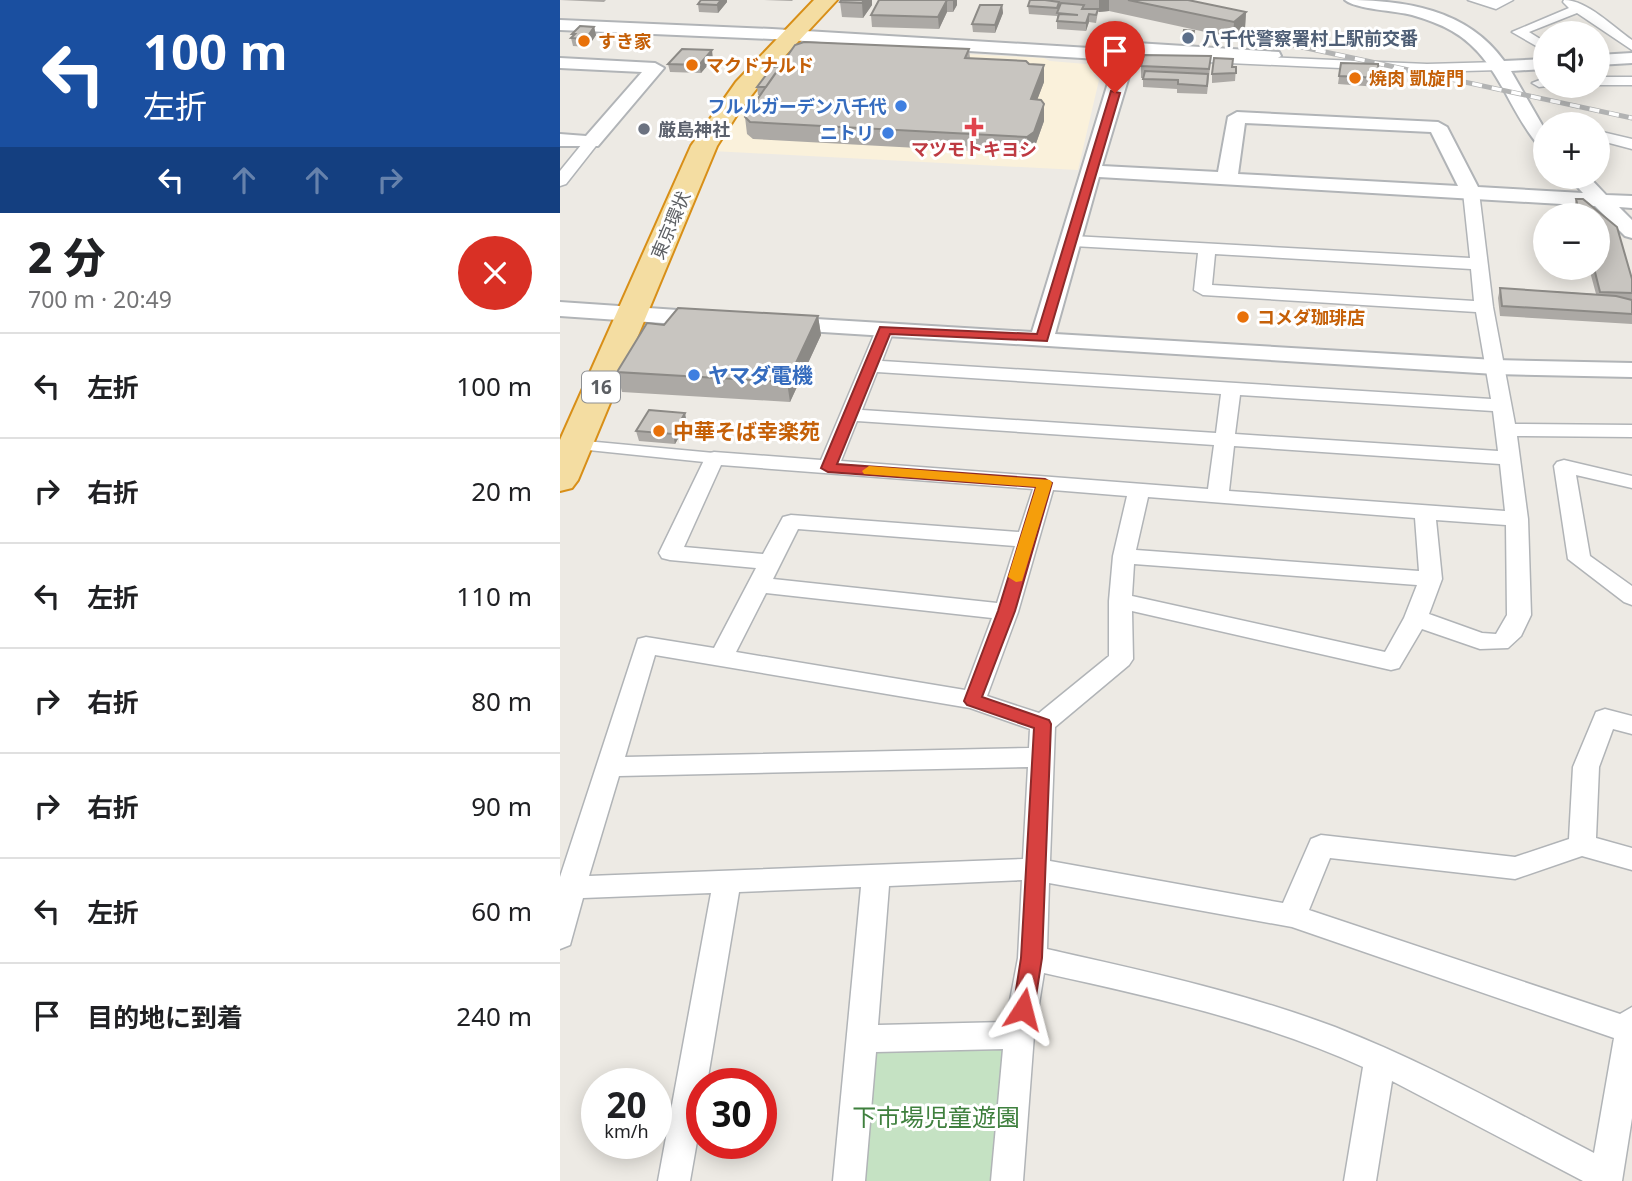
<!DOCTYPE html>
<html lang="ja">
<meta charset="utf-8">
<style>
body{margin:0;font-family:"Noto Sans","Noto Sans JP",sans-serif;background:#f2f2f2;color:#202124;height:100vh;display:flex;flex-direction:column;font-size:26px;white-space:nowrap}
*{box-sizing:border-box;margin:0}
p{font-size:23px;color:#757577}
.icon{flex:none;width:38px;height:38px;fill:none;stroke:currentColor;stroke-width:2;stroke-linecap:round;stroke-linejoin:round}
.map{position:relative;flex:1;overflow:hidden}
.side{display:flex;flex-direction:column;background:#fff;width:560px}
.side>*{flex:none}
.top-card{background:#1a4fa0;color:#fff;overflow:hidden}
.tools{position:absolute;left:973px;top:21px;display:grid;gap:14px}
.tools a{display:grid;place-items:center;width:77px;height:77px;border-radius:50%;background:#fff;box-shadow:0 4px 18px #0003;font-size:35px}
.speed{position:absolute;left:21px;top:1068px;display:flex;gap:14px;font-size:35px;font-weight:700;text-align:center}
.speed>*{display:grid;place-content:center;width:91px;height:91px;border-radius:50%;background:#fff;box-shadow:0 4px 18px #0003;line-height:1}
.speed small{font-size:18px;font-weight:400}
.speed .limit{border:10px solid #d22;background:#fff;color:#111}
.pin{position:absolute;display:grid;place-items:center;width:60px;height:60px;color:#fff;margin:-72px -30px;border-radius:50% 50% 50% 0;rotate:-45deg;box-shadow:0 0 7px #0007}
.pin .icon{rotate:45deg}
.me{position:absolute;width:77px;margin:-38px;rotate:9deg;stroke-linejoin:round;filter:drop-shadow(0 0 5px #0008)}
.turn{display:flex;align-items:center;gap:24px;height:147px;padding:0 28px;font-size:32px}
.turn .icon{width:91px;height:91px;stroke-width:2.5}
.turn b{display:block;font-size:49px;line-height:60px}
.lanes{display:flex;align-items:center;height:66px;padding:0 28px;background:#0003;justify-content:center;gap:35px;direction:ltr}
.lanes .off{opacity:.35}
.round{display:grid;place-items:center;flex:none;width:74px;height:74px;border-radius:37px;background:#f2f2f2}
.summary{display:flex;align-items:center;justify-content:space-between;height:119px;padding:0 28px}
h1{font-size:42px;font-weight:800;line-height:52px}
ul{padding:0;list-style:none}
li{display:flex;align-items:center;gap:21px;height:105px;padding:0 28px;border-top:2px solid #e0e0e0}
li div{flex:1}
li b{display:block;font-size:26px}
li em{font-style:normal}
main{display:flex;flex:1;min-height:0}
.map>svg:first-child{display:block}
</style>
<main>
<section class="side">
<div class="top-card">
<div class="turn"><svg class="icon" aria-label="left" viewBox="0 0 24 24"><path d="M17 20v-9H6M10 6l-5 5 5 5"/></svg><div><b>100 m</b>左折</div></div>
<div class="lanes"><svg class="icon" aria-label="left" viewBox="0 0 24 24"><path d="M17 20v-9H6M10 6l-5 5 5 5"/></svg><svg class="icon off" aria-label="ahead" viewBox="0 0 24 24"><path d="M12 20V5M6 11l6-6 6 6"/></svg><svg class="icon off" aria-label="ahead" viewBox="0 0 24 24"><path d="M12 20V5M6 11l6-6 6 6"/></svg><svg class="icon off" aria-label="right" viewBox="0 0 24 24"><path d="M7 20v-9h11M14 6l5 5-5 5"/></svg></div>
</div>
<div class="summary"><div><h1>2 分</h1><p>700 m · 20:49</p></div><a class="round" style="background:#d93025;color:#fff"><svg class="icon" aria-label="close" viewBox="0 0 24 24"><path d="M6 6l12 12M18 6L6 18"/></svg></a></div>
<ul>
<li><svg class="icon" aria-label="left" viewBox="0 0 24 24"><path d="M17 20v-9H6M10 6l-5 5 5 5"/></svg><div><b>左折</b></div><em>100 m</em></li>
<li><svg class="icon" aria-label="right" viewBox="0 0 24 24"><path d="M7 20v-9h11M14 6l5 5-5 5"/></svg><div><b>右折</b></div><em>20 m</em></li>
<li><svg class="icon" aria-label="left" viewBox="0 0 24 24"><path d="M17 20v-9H6M10 6l-5 5 5 5"/></svg><div><b>左折</b></div><em>110 m</em></li>
<li><svg class="icon" aria-label="right" viewBox="0 0 24 24"><path d="M7 20v-9h11M14 6l5 5-5 5"/></svg><div><b>右折</b></div><em>80 m</em></li>
<li><svg class="icon" aria-label="right" viewBox="0 0 24 24"><path d="M7 20v-9h11M14 6l5 5-5 5"/></svg><div><b>右折</b></div><em>90 m</em></li>
<li><svg class="icon" aria-label="left" viewBox="0 0 24 24"><path d="M17 20v-9H6M10 6l-5 5 5 5"/></svg><div><b>左折</b></div><em>60 m</em></li>
<li><svg class="icon" aria-label="arrive" viewBox="0 0 24 24"><path d="M6 21V4h12l-3 4 3 4H6"/></svg><div><b>目的地に到着</b></div><em>240 m</em></li>
</ul>
</section>
<div class="map">
<svg width="1072" height="1181" viewBox="0 0 1072 1181">
<rect width="100%" height="100%" fill="#edeae4"/>
<path fill="#faf1db" d="M261,47L484,58L490,61L538,65L534,76L539,80L518,170L152,151L184,101L221,56Z"/>
<path fill="#c5e2c3" d="M445,1048L440,1181H301L311,1053Z"/>
<g fill="none" stroke-linecap="round" stroke-linejoin="round">
<defs>
<path id="pedestrian" d="M15,440L154,453L162,458L154,463L9,448L7,445L9,442Z"/>
<path id="minor" d="M908,0H953L936,9Z
M1004,0C1027,0 1053,27 1072,40V50L1017,13L969,32L985,42V51L952,32L1009,8L1003,2Z
M565,51L867,64L940,62L947,66L940,70L867,72L560,58V52Z
M1038,77H1072V85H1038Z
M985,78L987,86L979,87L972,83Z
M1038,131L1072,139V149L1038,140Z
M31,137L39,142L6,184L0,186V171L26,139Z
M911,187L919,192L933,307L955,424L1072,425V437L957,436L968,519L971,615L961,636L948,648L920,649L862,629L839,668L831,670L572,611L573,659L569,665L495,727L490,861L723,903L751,839L761,835L955,857L1009,839L1013,767L1036,712L1045,709L1072,716V734L1053,729L1039,767L1036,838L1072,848V870L1022,856L955,879L770,858L749,910L1060,1014L1072,1007V1118L1062,1181H1023L832,1081L816,1181H784L803,1067C702,1021 592,997 484,973L474,1035L463,1181H431L443,1049L316,1052L305,1181H273L301,887L179,892L147,1083H142V1113L130,1181H98L151,893L23,898L10,945L0,949V877L78,639L86,637L154,648L196,568L110,560L102,558L99,553L147,454L154,452L261,460L316,330L325,325L334,330L322,361L931,399L916,312L643,295L634,290L638,253L513,246L505,241L513,236L910,258L903,192ZM655,254L911,269L914,301L652,285ZM317,372L661,394L656,433L302,410ZM680,395L933,411L938,451L675,434ZM297,421L654,445L648,489L281,461ZM674,446L940,464L945,511L669,491ZM161,465L473,489L459,532L231,515L223,517L203,554L124,547ZM493,490L567,496L553,556L549,601V656L479,713L427,696L458,612ZM588,497L855,518L859,571L576,550ZM876,520L946,525L947,615L936,634L922,633L869,614L882,579ZM238,529L455,546L437,603L213,579ZM574,564L857,585L844,618L825,652L572,596ZM206,593L432,618L405,690L176,652ZM95,655L410,708L470,729L469,748L65,757ZM468,767L463,859L29,876L59,776ZM462,880L458,958L446,1022L318,1025L329,886ZM489,883L732,927L1054,1038L1034,1153C949,1109 865,1062 775,1027C682,992 584,971 487,949Z
M1004,460L1072,476V488L1016,475L1030,556L1072,586V605L1064,602L1008,559L994,466L997,462Z"/>
<path id="tertiary" d="M785,0C844,0 907,9 944,61L985,59V69L951,71L985,130V147L978,145L972,137C945,100 934,55 892,31C880,24 866,19 852,15C837,11 795,9 785,0Z
M0,20L212,29L546,49L547,43L560,42L719,52L721,56L713,61L576,53L542,166L658,172L668,117L677,112L878,122L887,127L918,187L1023,193L1008,177H1029L1046,195L1072,196V208L1059,207L1072,220V238L1065,236L1035,206L539,177L495,334L935,360L1072,363V377L935,374L215,329L212,324L215,319L223,317L472,332L555,60L212,39L0,30ZM685,123L871,132L898,186L678,174Z
M1072,53V63L1038,65V55Z
M0,58L95,63L104,68L38,146H0V134L26,136L82,72L0,68Z
M0,302L147,312L155,314L158,319L155,324L147,326L0,316Z"/>
<path id="trunk" d="M254,0H277L208,74L180,110L157,146L18,480L12,488L0,491V440L131,146L176,82Z"/>
</defs>
<use href="#pedestrian" stroke="#b1b4b7" stroke-width="3"/>
<use href="#minor" stroke="#b1b4b7" stroke-width="3"/>
<use href="#tertiary" stroke="#b1b4b7" stroke-width="4"/>
<use href="#trunk" stroke="#d88f18" stroke-width="4"/>
<use href="#pedestrian" fill="#fff" fill-rule="evenodd"/>
<use href="#minor" fill="#fff" fill-rule="evenodd"/>
<use href="#tertiary" fill="#fff" fill-rule="evenodd"/>
<use href="#trunk" fill="#f4dda2" fill-rule="evenodd"/>
<defs>
<path id="rail" d="M658,29L1072,118"/>
</defs>
<use href="#rail" stroke="#b2b3b3" stroke-width="5"/>
<use href="#rail" stroke="#fff" stroke-width="3.5" stroke-dasharray="10" stroke-linecap="butt"/>
</g>
<path fill="#aca9a5" d="M0,0H46L44,2Z
M204,0H233L232,1Z
M281,0L312,5L303,18L282,17L280,2Z
M319,0H397V5L393,12H387L379,29L312,27L311,15Z
M470,0H628L686,12L685,28L673,38L549,11L538,12L536,23L529,22L526,31L497,29V16L469,14L468,6Z
M167,2L158,13L139,12L138,4Z
M442,5L443,13L435,33L413,32L412,24Z
M34,27L36,35L28,47L13,46L11,38L13,36L12,34Z
M634,31L633,41L622,40L623,36Z
M409,49L410,58L484,82L477,100L484,121L474,149L468,154L193,139L187,134L185,117L200,95H198L197,87Z
M153,59L141,73L110,72L108,64Z
M781,63L819,78L818,87L778,84Z
M581,66L650,68L647,94L617,93V89L583,87V78H581Z
M673,67H676L675,81L652,83V74Z
M1016,199H1023L1057,227L1072,279V324L940,316L938,298L940,288L1036,294L1029,268H1038V215H1016L1014,209Z
M258,316L261,335L230,402L62,392L57,372L104,325Z
M127,423L115,444L79,441L76,431Z"/>
<path fill="#8c8a86" d="M161,0H167V2L158,13L157,5Z
M304,0H312V5L303,18L302,3Z
M387,0V12L379,29L378,17Z
M393,0H397V5L393,12Z
M539,0H549V11L539,12Z
M442,5L443,13L435,33V25Z
M686,12L685,28L673,38L674,22Z
M529,14V22L526,31V23Z
M34,27L36,35L28,47L26,39Z
M152,50L153,59L141,73L139,65Z
M484,65V82L471,116V99Z
M484,104V121L474,149L468,154L467,137Z
M258,316L261,335L230,402L227,382Z
M125,413L127,423L115,444L113,434Z"/>
<path fill="#c8c5c0" stroke="#8c8a86" stroke-width="2" d="M141,0H161L157,5L138,4Z
M281,0H304L302,3L280,2Z
M319,0H393H387L378,17L311,15Z
M470,0H485L499,2L497,8L468,6Z
M568,0H628L686,12L674,22Z
M501,3L524,5L522,9H538L536,15L529,14L526,23L497,21L499,14L518,15L497,13Z
M420,5H442L435,25L412,24Z
M20,26L34,27L26,39L11,38L15,34H12Z
M624,30L634,31L633,37L623,36Z
M244,42L409,49L405,58L466,61L469,64L484,65L471,99L481,100L484,104L474,132L467,137L190,122L185,117L235,45Z
M122,49L152,50L139,65L108,64Z
M584,55L651,56L649,69L581,66Z
M654,58L673,59L672,67H676V73L652,74Z
M781,63L818,64L819,78L779,76Z
M212,67H220L206,87H197Z
M585,71L648,74L647,86L618,84V80L583,79Z
M1016,199H1023L1057,227L1072,279V293L1040,292L1034,268H1038V215H1020Z
M940,288L1056,296L1072,300V314L942,306Z
M118,308L258,316L227,382L57,372L87,323L104,325Z
M89,410L125,413L113,434L76,431Z"/>
<path fill="#d74140" stroke="#8c2a2a" stroke-width="2" d="M551,91L560,93L487,341L330,334L277,464L485,479L492,483L455,611L422,697L489,720L491,724L482,958L474,1009L470,1016L463,1018L456,1016L453,1009L461,958L474,728L407,705L404,701L438,611L476,487L268,472L261,468L320,327L477,334Z"/>
<path fill="#f59e0b" d="M309,466L490,480L492,483L462,581L456,582L448,577L476,487L304,474L302,471Z"/>
<circle fill="#5c6f8a" stroke="#fff" stroke-width="2.5" cx="628" cy="38" r="7"/>
<g fill="#e8710a" stroke="#fff" stroke-width="2.5">
<circle cx="24" cy="41" r="7"/>
<circle cx="132" cy="65" r="7"/>
<circle cx="795" cy="78" r="7"/>
<circle cx="683" cy="317" r="7"/>
<circle cx="99" cy="431" r="7"/>
</g>
<g fill="#3f7fe0" stroke="#fff" stroke-width="2.5">
<circle cx="341" cy="106" r="7"/>
<circle cx="328" cy="133" r="7"/>
<circle cx="134" cy="375" r="7"/>
</g>
<path fill="#e0444e" stroke="#fff" stroke-width="2.5" d="M410.5 116.5h7v7h7v7h-7v7h-7v-7h-7v-7h7z"/>
<circle fill="#6b7280" stroke="#fff" stroke-width="2.5" cx="84" cy="129" r="7"/>
<g text-anchor="middle" dominant-baseline="central" stroke-width="6" stroke-linejoin="round" paint-order="stroke">
<g font-size="18" font-weight="bold" fill="#4e5e75" stroke="#fff" text-anchor="start">
<text x="642" y="38">八千代警察署村上駅前交番</text>
</g>
<g font-size="18" font-weight="bold" fill="#c56008" stroke="#fff" text-anchor="start">
<text x="38" y="41">すき家</text>
<text x="146" y="65">マクドナルド</text>
<text x="809" y="78">焼肉 凱旋門</text>
<text x="697" y="317">コメダ珈琲店</text>
</g>
<g font-size="18" font-weight="bold" fill="#366cbe" stroke="#fff" text-anchor="end">
<text x="327" y="106">フルルガーデン八千代</text>
<text x="314" y="133">ニトリ</text>
</g>
<g font-size="18" font-weight="bold" fill="#5b616d" stroke="#fff" text-anchor="start">
<text x="98" y="129">厳島神社</text>
</g>
<g font-size="18" font-weight="bold" fill="#be3a42" stroke="#fff">
<text x="414" y="149">マツモトキヨシ</text>
</g>
<g font-size="18" fill="#5c5f63" stroke="#fff">
<text transform="translate(110 225) rotate(-67)">東京環状</text>
</g>
<rect fill="#fff" stroke="#8d8f92" stroke-width="2" x="22" y="371.5" width="38" height="31" rx="5"/>
<g font-size="19" font-weight="bold" fill="#5c5f63">
<text x="41" y="387">16</text>
</g>
<g font-size="21" font-weight="bold" fill="#366cbe" stroke="#fff" text-anchor="start">
<text x="148" y="375">ヤマダ電機</text>
</g>
<g font-size="21" font-weight="bold" fill="#c56008" stroke="#fff" text-anchor="start">
<text x="113" y="431">中華そば幸楽苑</text>
</g>
<g font-size="24" fill="#3f803e" stroke="#fff">
<text x="376" y="1116">下市場児童遊園</text>
</g>
</g>
</svg>
<div class="tools">
<a><svg class="icon" aria-label="sound" viewBox="0 0 24 24"><path d="M4 9h4l5-4v14l-5-4H4zM17 9q2 3 0 6"/></svg></a>
<a>+</a>
<a>−</a>
</div>
<div class="speed"><div>20<small>km/h</small></div><div class="limit">30</div></div>
<div class="pin" style="left:555px;top:93px;background:#d93025"><svg class="icon" aria-label="arrive" viewBox="0 0 24 24"><path d="M6 21V4h12l-3 4 3 4H6"/></svg></div>
<svg class="me" style="left:463px;top:1009px" viewBox="-20 -20 40 40"><path d="M0-17L14 15 0 8-14 15z" fill="#d74140" stroke="#fff" stroke-width="4"/></svg>
</div>
</main>
